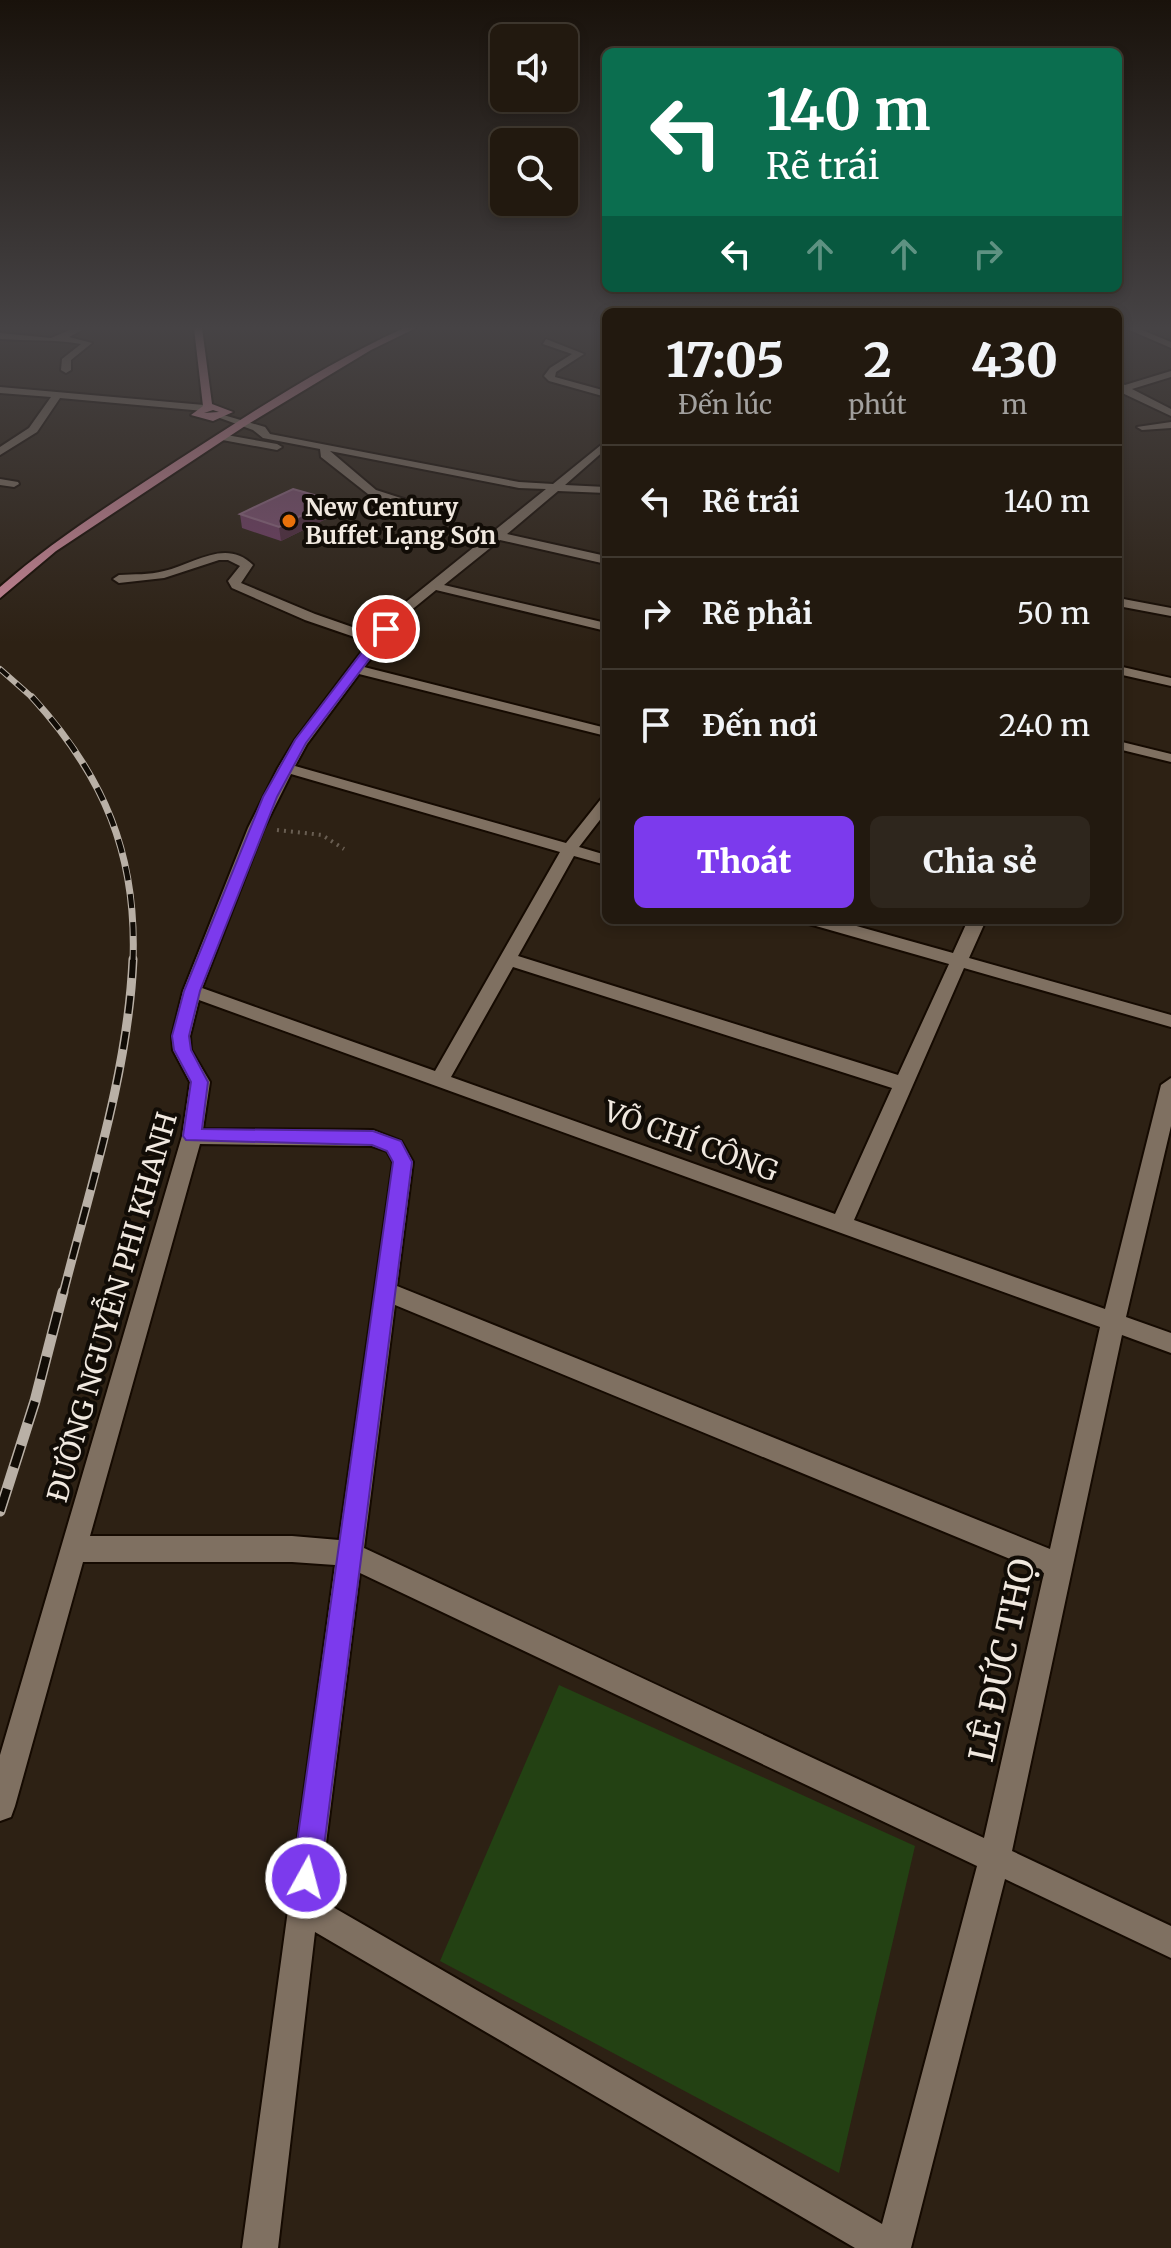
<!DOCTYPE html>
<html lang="vi">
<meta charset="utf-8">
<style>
body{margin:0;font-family:Merriweather,serif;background:#2e261d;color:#f1f3f6;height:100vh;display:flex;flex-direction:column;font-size:30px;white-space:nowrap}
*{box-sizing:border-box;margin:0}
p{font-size:26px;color:#a2a09e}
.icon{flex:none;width:44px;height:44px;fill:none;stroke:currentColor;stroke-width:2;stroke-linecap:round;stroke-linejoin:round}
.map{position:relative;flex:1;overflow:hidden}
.side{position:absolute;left:602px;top:308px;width:520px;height:616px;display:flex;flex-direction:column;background:#22190f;border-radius:12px;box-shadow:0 4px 12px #0003,0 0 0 2px #3f382f}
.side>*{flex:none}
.top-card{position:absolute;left:602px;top:48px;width:520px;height:244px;border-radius:12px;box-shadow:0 4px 12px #0003,0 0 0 2px #3f382f;background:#0b6e4f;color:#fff;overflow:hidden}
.buttons{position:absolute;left:490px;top:24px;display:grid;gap:16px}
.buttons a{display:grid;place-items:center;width:88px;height:88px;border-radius:12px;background:#22190f;box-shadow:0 4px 12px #0003,0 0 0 2px #3f382f;font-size:40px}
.pin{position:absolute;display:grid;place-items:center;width:68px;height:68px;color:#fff;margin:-34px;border:4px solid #fff;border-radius:50%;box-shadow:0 2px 8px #0007}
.me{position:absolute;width:88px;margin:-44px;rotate:7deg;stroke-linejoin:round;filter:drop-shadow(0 0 6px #0008)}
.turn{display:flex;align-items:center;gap:28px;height:168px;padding:0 32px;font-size:36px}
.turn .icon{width:104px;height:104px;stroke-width:2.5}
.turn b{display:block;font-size:56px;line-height:68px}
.lanes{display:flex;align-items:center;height:76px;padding:0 32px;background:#0003;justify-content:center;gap:40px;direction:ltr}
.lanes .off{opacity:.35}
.eta{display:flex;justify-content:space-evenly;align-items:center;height:136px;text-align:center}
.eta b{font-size:48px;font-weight:800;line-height:56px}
.primary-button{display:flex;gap:16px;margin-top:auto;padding:16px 32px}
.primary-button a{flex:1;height:92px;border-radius:12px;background:#7c3aed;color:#fff;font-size:32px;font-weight:800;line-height:92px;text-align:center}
.primary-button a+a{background:#2e261d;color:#f1f3f6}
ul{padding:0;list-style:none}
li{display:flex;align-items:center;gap:24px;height:112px;padding:0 32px;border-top:2px solid #3f382f}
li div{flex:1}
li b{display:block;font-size:30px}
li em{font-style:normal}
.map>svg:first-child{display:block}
</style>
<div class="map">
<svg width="1171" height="2248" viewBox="0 0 1171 2248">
<rect width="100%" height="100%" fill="#2d2114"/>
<path fill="#234113" d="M559,1685L915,1846L839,2173L440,1961Z"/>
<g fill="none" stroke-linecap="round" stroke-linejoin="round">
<defs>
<path id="minor" d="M74,328H86L69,337L92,343L71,360V370L66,373L61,370L62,359L81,344C56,339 27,341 0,339V333L51,338Z
M1125,328H1137L1171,342V348Z
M546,339L584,354L556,372L555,377L606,391V397L549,381L544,376L550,368L572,354L543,344Z
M1171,371V377L1132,389L1171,409V416L1118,391V382L1125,385Z
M0,387L204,405L209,408L204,411L60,398L37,432L0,455V447L29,428L51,397L0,393Z
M220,414L265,427L270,434L519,482L553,484L606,441V449L565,485L606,487V493L558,491L507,534L606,556V564L500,540L444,585L606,623V631L436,590L409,612L364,667L606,728V736L359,674L307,744L295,766L566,843L601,799L606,797V812L579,847L606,855V865L574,856L518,956L898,1075L949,964L809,924L806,920H835L953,953L968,920H986L969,958L1171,1015V1027L964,968L854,1220L1105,1309L1161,1085L1171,1078V1126L1126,1317L1171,1333V1353L1122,1335L1012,1851L1171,1926V1958L1005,1879L911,2248H855L315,1932L278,2248H242L335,1565L292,1562H83L15,1806L11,1817L0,1821V1755L182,1136L190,1082L173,1050L172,1036L183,991L248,828L278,768L295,740L369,642L305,620L232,588L228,581L240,566L228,560H219L164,578L119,583L113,579L119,575C134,574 149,575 164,571C194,564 226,538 253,565L241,583L315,614L375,635L401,606L546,489L519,488L330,451L376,490L407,500L409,502L403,505L368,494L321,457L320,449L263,438L253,430L220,418ZM291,774L560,852L435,1071L202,988L264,828ZM513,967L892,1088L835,1214L451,1077ZM199,1000L1100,1327L1050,1549L397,1286L413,1162L401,1141L373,1130L203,1129L210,1082L191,1050L190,1036ZM200,1144L372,1146L387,1151L393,1162L339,1540L292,1536H90ZM395,1305L1044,1573L984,1838L364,1548ZM360,1573L977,1866L882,2224L319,1899Z
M1171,422V428L1142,430L1137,427Z
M221,434L277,444L282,447L277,450L217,439L216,437Z
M0,479L18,482L19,484L14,487L0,485Z
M1118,598L1171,608V616L1118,606Z
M1118,666L1171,678V686L1118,674Z
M1118,741L1171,754V762L1118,749Z"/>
<path id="major" d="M194,328H202L212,404L233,412L213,421L191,415L203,406ZM213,410L219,412L204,413Z
M404,328H416L371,350L245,426L56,551L0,598V587C56,538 116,501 178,460C251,413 325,364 404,328Z"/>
</defs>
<use href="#minor" stroke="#150a01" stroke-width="4"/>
<use href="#major" stroke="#150a01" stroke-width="4"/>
<path stroke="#695e52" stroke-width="4" stroke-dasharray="2 5" stroke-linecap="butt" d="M277,830L322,835L344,849"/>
<use href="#minor" fill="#7f7061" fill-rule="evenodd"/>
<use href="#major" fill="#ca8696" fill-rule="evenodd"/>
<defs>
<path id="rail-far3" d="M0,669L34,699"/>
<path id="rail-far2" d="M32,697C104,776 137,854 133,961"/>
<path id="rail-far1" d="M63,1294C91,1184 128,1073 133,959"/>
<path id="rail" d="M0,1511L35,1401L63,1292"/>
</defs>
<use href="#rail-far3" stroke="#b9b0a6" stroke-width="6"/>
<use href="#rail-far2" stroke="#b9b0a6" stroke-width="7"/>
<use href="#rail-far1" stroke="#b9b0a6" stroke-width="9"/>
<use href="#rail" stroke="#b9b0a6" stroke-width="11"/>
<use href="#rail-far3" stroke="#110c06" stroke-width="4" stroke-dasharray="11" stroke-linecap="butt"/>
<use href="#rail-far2" stroke="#110c06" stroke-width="5" stroke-dasharray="14" stroke-linecap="butt"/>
<use href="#rail-far1" stroke="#110c06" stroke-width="6" stroke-dasharray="18" stroke-linecap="butt"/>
<use href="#rail" stroke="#110c06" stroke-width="8" stroke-dasharray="23" stroke-linecap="butt"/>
</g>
<path fill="#713e64" d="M332,500L334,515L281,541L242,528L240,514Z"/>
<path fill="#502b3f" d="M332,500L334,515L281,541L279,527Z"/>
<path fill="#7e5071" stroke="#906883" stroke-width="2" d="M293,489L332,500L279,527L240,514Z"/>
<linearGradient id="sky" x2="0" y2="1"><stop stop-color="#19120b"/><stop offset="0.51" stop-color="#464345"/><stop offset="1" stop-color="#464345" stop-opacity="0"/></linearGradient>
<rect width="1171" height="643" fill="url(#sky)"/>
<path fill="#7c3aed" stroke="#51269a" stroke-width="2" d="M382,626L392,629L306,743L277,797L200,991L189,1036L191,1050L208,1082L202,1129L373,1131L401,1141L412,1162L320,1878L316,1888L306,1892L296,1888L292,1878L393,1162L387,1151L372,1145L186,1140L183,1136L191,1082L174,1050L172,1036L184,991L263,797L295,740Z"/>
<circle fill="#e8710a" stroke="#110c06" stroke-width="3" cx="289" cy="521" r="8"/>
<g text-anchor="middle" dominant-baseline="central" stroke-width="8" stroke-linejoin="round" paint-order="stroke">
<g font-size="24" font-weight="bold" fill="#f0e8df" stroke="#110c06" text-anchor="start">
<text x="305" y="507">New Century<tspan x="305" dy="28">Buffet Lạng Sơn</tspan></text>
</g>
<g font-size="28" fill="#f0e8df" stroke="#110c06">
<text transform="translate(691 1141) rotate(20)">VÕ CHÍ CÔNG</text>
<text transform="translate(112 1307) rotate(-74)">ĐƯỜNG NGUYỄN PHI KHANH</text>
</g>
<g font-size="34" fill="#f0e8df" stroke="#110c06">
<text transform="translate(1002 1660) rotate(-78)">LÊ ĐỨC THỌ</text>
</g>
</g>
</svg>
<div class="buttons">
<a><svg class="icon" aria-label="sound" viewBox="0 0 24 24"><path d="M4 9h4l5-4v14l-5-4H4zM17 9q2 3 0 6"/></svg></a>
<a><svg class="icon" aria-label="search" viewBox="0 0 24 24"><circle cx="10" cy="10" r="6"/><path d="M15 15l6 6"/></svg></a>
</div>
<div class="pin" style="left:386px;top:629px;background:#d93025"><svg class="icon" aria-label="arrive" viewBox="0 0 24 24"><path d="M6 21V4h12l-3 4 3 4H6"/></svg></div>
<svg class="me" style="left:306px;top:1878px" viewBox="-20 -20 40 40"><circle r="17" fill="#7c3aed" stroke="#fff" stroke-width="3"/><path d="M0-11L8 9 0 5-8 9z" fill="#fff"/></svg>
<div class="top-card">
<div class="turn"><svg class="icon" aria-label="left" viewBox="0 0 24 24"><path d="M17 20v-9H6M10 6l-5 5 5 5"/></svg><div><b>140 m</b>Rẽ trái</div></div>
<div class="lanes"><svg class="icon" aria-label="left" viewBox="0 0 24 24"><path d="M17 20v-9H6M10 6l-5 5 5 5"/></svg><svg class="icon off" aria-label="ahead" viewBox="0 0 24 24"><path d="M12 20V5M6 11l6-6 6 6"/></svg><svg class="icon off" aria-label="ahead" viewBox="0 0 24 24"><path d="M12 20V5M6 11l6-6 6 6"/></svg><svg class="icon off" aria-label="right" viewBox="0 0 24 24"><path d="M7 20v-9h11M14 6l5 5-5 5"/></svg></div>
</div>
<section class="side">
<div class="eta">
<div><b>17:05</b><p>Đến lúc</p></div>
<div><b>2</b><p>phút</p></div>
<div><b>430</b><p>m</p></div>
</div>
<ul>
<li><svg class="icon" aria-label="left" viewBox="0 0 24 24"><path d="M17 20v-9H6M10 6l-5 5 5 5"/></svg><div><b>Rẽ trái</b></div><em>140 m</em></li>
<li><svg class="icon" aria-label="right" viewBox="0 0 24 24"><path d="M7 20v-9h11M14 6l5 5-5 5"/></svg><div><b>Rẽ phải</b></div><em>50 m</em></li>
<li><svg class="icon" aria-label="arrive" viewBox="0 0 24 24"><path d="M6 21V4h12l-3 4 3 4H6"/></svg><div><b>Đến nơi</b></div><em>240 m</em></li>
</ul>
<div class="primary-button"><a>Thoát</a><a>Chia sẻ</a></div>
</section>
</div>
